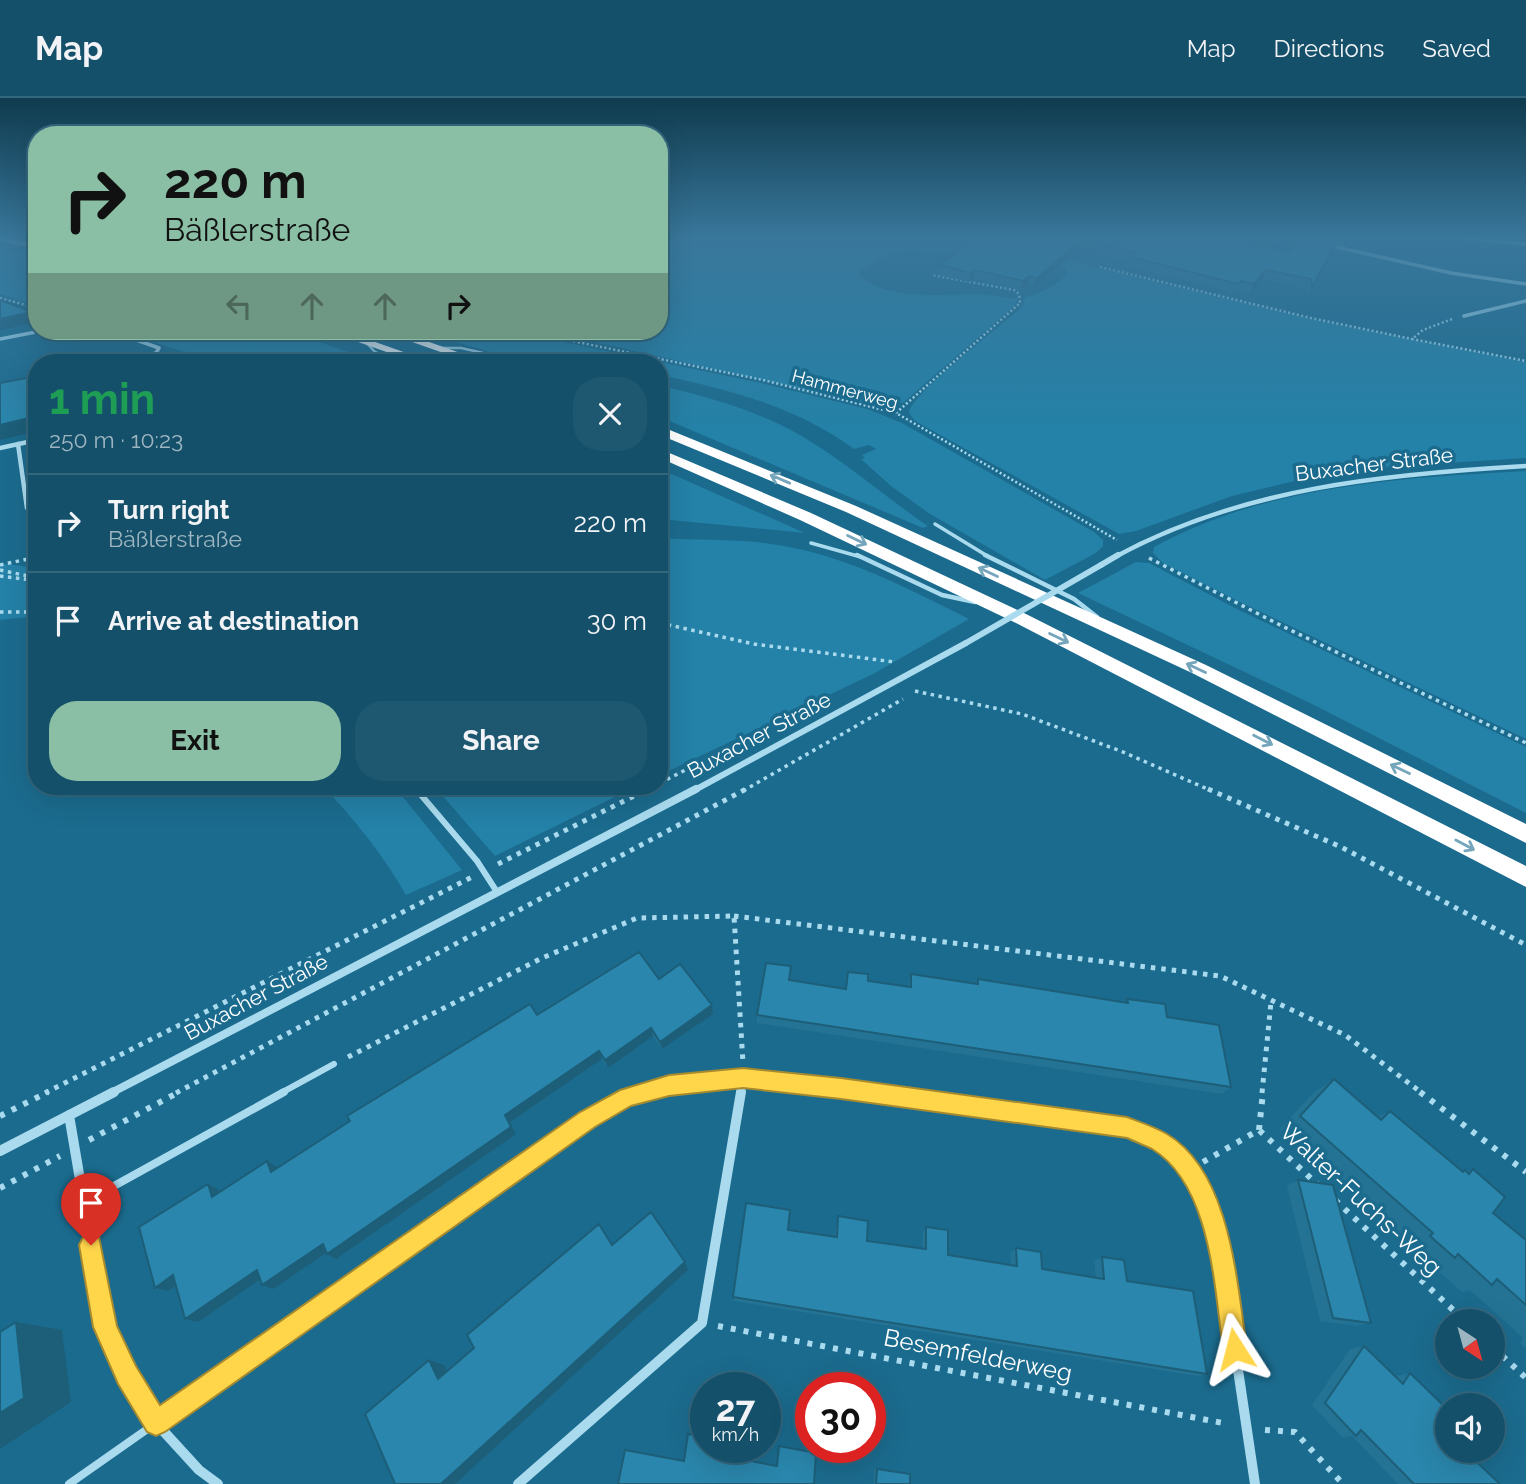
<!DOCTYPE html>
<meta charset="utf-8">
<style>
body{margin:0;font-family:Raleway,sans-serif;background:#1d5770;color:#f1f3f6;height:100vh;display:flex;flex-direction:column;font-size:26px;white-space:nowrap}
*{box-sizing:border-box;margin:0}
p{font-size:23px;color:#9db5c1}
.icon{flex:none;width:38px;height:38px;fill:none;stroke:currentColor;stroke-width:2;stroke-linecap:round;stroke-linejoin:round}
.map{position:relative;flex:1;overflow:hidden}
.panel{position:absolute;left:28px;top:256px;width:640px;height:441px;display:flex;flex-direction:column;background:#14506a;border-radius:28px;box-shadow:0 7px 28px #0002,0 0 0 2px #33677e}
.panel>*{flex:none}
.guide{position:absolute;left:28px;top:28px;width:640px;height:214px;border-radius:28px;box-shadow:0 7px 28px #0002,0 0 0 2px #33677e;background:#8abfa5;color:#111;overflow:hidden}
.needle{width:46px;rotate:144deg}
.fabs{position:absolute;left:1435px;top:1211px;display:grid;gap:14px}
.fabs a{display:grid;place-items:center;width:70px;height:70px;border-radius:50%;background:#14506a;box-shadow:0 7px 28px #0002,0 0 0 2px #33677e;font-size:35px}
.speed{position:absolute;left:690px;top:1274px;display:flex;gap:14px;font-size:35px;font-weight:700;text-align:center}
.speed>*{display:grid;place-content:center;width:91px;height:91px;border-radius:50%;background:#14506a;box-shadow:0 7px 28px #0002,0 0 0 2px #33677e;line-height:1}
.speed small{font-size:18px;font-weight:400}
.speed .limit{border:10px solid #d22;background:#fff;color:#111}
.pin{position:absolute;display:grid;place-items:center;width:60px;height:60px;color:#fff;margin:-72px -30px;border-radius:50% 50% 50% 0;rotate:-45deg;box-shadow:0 0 7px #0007}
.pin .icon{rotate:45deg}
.me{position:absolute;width:77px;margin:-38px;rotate:351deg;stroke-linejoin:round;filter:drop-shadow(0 0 5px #0008)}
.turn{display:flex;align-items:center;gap:24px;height:147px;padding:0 21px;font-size:32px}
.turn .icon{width:91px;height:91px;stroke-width:2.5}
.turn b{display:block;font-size:49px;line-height:60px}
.lanes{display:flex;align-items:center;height:66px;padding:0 21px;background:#0003;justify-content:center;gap:35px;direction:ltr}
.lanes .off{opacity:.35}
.round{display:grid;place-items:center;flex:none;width:74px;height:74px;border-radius:28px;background:#1d5770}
.overview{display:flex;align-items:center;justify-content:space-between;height:119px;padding:0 21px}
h1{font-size:42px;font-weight:700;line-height:52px;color:#1e9e55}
.primary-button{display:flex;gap:14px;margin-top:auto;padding:14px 21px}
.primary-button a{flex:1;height:80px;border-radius:28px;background:#8abfa5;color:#111;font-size:28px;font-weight:700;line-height:80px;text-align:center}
.primary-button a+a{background:#1d5770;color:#f1f3f6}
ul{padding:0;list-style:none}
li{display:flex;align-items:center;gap:21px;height:98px;padding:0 21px;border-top:2px solid #33677e}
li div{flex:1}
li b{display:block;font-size:26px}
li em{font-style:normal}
header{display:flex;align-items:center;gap:42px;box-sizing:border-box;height:98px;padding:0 35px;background:#14506a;border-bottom:2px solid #33677e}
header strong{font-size:33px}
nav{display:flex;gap:38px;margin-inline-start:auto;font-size:24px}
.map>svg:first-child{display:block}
</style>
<header>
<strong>Map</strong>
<nav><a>Map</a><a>Directions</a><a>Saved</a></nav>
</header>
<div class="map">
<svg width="1526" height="1386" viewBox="0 0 1526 1386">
<rect width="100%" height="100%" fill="#1b6b8e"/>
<path fill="#2481a7" d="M660,139H1006L1095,169L1166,186L1325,224L1526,264V360L1383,369L1307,380L1232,398L1136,433L1119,436L915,323L909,315C910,296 1004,226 1023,208L1025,199C1042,196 1053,188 1067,177L1065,169L1033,160L959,148C939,161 926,150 904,152C887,153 872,166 858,175C883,204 945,196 980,196C992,196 1005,201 1018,200L1014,208L904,304L883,309L590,243L586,239L588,233H660Z
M0,149L37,158V207L0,196Z
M120,233H288L377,264H215Z
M420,233H510L761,285L867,311L902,325L1094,434L1103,442V448L1096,455L1045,482L930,416L891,388L861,361L865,360L862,357L876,351L869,347L854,351C797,309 728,291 660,277V264H551L500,257Z
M660,288C703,297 747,310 787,330C837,356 881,396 928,428L923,430L660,319Z
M660,371L805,435L660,421Z
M1526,373V641L1236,502L1163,465L1153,455L1154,449C1267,387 1400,380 1526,373Z
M660,440C701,443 743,440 784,448C851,460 909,491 969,521L873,576L660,677Z
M1136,464L1149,465L1239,512L1526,649V715L1312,606L1078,495Z
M0,465L37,470V518L0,522Z
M322,688H394L462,772L406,797C383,757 355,721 322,688Z
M434,688H637L495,758Z"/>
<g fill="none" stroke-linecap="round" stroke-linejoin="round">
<path stroke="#a9daee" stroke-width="2.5" stroke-dasharray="2 2.5" stroke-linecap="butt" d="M1100,169L1311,220L1412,241
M0,200L37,210
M1452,221L1423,232L1412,241L1526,263
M520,233L577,244
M583,233L577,244L763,282L896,315L1117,442
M172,256L197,264
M896,315L1020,205L1019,196L1014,192L932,177"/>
<path stroke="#a9daee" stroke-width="3.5" stroke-dasharray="3.5 4.5" stroke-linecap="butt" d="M1149,460L1284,529L1526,645
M0,467L37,459
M0,472L37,480
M0,478L32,482
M0,514H37
M660,525L754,546L895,564
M915,593L1022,616L1123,654L1212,693
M660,685L785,621
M644,693L654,688
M743,693L903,601"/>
<path stroke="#a9daee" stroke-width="5" stroke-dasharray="4.5 6" stroke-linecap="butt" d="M1208,691L1341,749L1526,847
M498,766L648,691
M734,818L1220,878L1345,937L1422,995
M348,959L542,860L637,820L734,818L743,965
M45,995L472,779
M176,995L746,691
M1262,995L1271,904"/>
<path stroke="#a9daee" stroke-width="6" stroke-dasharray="5 8" stroke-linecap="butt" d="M1420,994L1526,1074
M0,1018L48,994
M1259,1032L1263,994
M89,1042L179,994
M1203,1064L1259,1032L1318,1087
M0,1090L60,1058
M1335,1102L1465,1223
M718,1228L1228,1326
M1493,1249L1526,1280
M1265,1332L1295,1334L1343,1386"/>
<path stroke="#a9daee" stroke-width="2.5" d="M365,243L375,254L397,264
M441,250H461L523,264"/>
<path stroke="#a9daee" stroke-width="3.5" d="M935,426L989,459
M811,445L861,459"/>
<path stroke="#a9daee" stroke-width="4.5" d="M857,457L942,497L975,504
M985,457L1074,501L1097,519
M413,688L417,693"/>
<path stroke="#a9daee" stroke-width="6" d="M416,691L477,763L497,794
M281,995L334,966"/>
<path stroke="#a9daee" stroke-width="8" d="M85,1104L284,994
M69,1386L156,1325"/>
<path stroke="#a9daee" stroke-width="3.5" d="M1295,139L1316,144
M1245,140L1262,139
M1328,147L1451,175L1526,186
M1464,218L1526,203
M111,233L159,250L156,255L140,259
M0,241L41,233"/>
<path stroke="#a9daee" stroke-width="4.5" d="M18,346L27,410L37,407
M0,350L37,342
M1115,459C1241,390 1385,376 1526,368"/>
<path stroke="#a9daee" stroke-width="6" d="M1101,467L1118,457
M693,693L966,545"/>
<path stroke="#a9daee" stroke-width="8" d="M111,995L696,691
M641,995L669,988L743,980L878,995
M740,995L743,980"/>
<path stroke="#a9daee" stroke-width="10" d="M865,994L1127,1030L1161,1044L1189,1071L1209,1109L1223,1171L1255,1386
M69,1017L105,1229L127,1277L156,1325L199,1372L218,1386
M0,1053L114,994
M156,1325L588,1021L627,999L648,994
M518,1386L702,1225L741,994"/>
<path fill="#d5effa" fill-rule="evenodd" d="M1455,139L1526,144V148L1458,141Z"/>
<path fill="#fff" fill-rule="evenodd" d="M0,139L37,145V151L0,143Z
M327,233H344L432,264H415Z
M381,233H398L486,264H469Z
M660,328L856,408L1206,567L1526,726V745L1192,575L846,414L660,337Z
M660,351L811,415L1028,517L1526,768V789L1016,525L800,422L660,360Z"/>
<path stroke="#a9daee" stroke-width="6" d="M966,545L1101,467"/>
</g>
<path fill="#247394" d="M976,139L1251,145L1289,153L1308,144L1310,139H1340L1307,198V191L1262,181L1250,195L1237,192L1234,195L1129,168L1130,163L1077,152L1034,189L1027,187L1021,192L973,181L969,184L938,177L940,167Z
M911,876L976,885L978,881L1125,904L1127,901L1167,919L1231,989L1222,996L757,925V917L868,883L908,889Z
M659,881L712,907L713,916L662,951L653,938L608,970L602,961L510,1024L516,1036L336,1161L326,1155L273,1191L260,1181L198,1224L185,1221L176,1188L168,1193L155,1190L219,1092L220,1094L277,1070L537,917Z
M1334,981L1378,1019L1390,1013L1461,1073L1465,1072L1467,1074L1473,1071L1493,1115L1526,1142V1251L1520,1245L1523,1240L1470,1192L1462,1194L1432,1167L1426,1168L1403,1147L1406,1144L1280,1031L1313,995Z
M1298,1082L1371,1225L1357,1228L1320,1223L1287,1088Z
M838,1118L867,1143L922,1151L923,1134L926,1129L948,1157L1011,1167L1010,1155L1016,1150L1042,1171L1096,1179L1094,1163L1102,1159L1127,1183L1207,1276L1197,1278L734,1203L733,1199L788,1132L835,1139L837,1124Z
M1364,1248L1395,1278L1410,1275L1447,1353L1500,1386H1398L1352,1338L1342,1339L1312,1307L1350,1251Z
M874,1371H877L910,1386H874Z"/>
<path fill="#1d5e78" d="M1080,143L1077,152L1034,189L1037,180Z
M975,172L973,181L969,184L971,175Z
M1266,172L1262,181L1250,195L1254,186Z
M1029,178L1027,187L1021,192L1023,183Z
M32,214L37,224L0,232V221Z
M145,255L150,264H146Z
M37,318V333L0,342V327Z
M712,907L713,916L662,951L660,944Z
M651,930L653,938L608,970L605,962Z
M599,953L602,961L510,1024L516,1036L336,1161L327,1156L505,1017Z
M267,1063L277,1069L281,1080L271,1074Z
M208,1086L219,1092L223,1104L212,1099Z
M323,1146L332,1151L273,1191L262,1187Z
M685,1164L688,1172L455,1386H441Z
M257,1172L268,1176L198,1224L185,1221Z
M173,1177L186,1181L168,1193L155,1190Z
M16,1224L62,1232L71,1304L0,1351V1315Z
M429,1262L444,1267L453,1284L438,1281Z"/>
<path fill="#2a86ac" stroke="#1d5e78" stroke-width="2" d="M976,139H1253L1251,145L1289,153L1297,141L1311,144V139H1317L1337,143L1312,189L1311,181L1266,172L1254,186L1241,183L1238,186L1131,159L1136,154L1080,143L1037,180L1029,178L1023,183L975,172L971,175L940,167Z
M0,202L32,214L0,221Z
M145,255L146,264H100Z
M37,278V318L0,327V285Z
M639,854L659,881L680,866L712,907L660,944L651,930L605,962L599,953L505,1017L511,1029L327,1156L323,1146L262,1187L257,1172L185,1221L173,1177L155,1190L139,1129L208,1086L212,1099L267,1063L271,1074L350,1023L347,1018L530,906L537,917Z
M766,865L791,868L789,882L846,891L848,874L868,876V883L911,889V876L978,886V881L1128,905L1127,901L1165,906L1167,919L1219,927L1231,989L757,917Z
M1334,981L1381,1022L1390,1013L1463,1074L1465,1072L1469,1076L1473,1071L1505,1099L1493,1115L1526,1142V1207L1497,1181L1492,1187L1458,1156L1455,1160L1430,1138L1433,1135L1300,1018Z
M1298,1082L1333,1087L1371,1225L1333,1220Z
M746,1105L790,1112L788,1132L837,1139L838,1118L868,1123L867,1143L926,1151V1129L948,1132V1157L1017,1168L1016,1150L1041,1154L1042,1171L1104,1181L1102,1159L1124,1162L1127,1183L1193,1193L1207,1276L733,1199Z
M651,1114L685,1164L441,1386H395L365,1316L429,1262L438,1281L474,1250L467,1237L599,1126L612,1147Z
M16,1224L24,1300L0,1315V1234Z
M1364,1248L1403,1286L1410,1275L1447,1311V1353H1465L1500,1386H1414L1361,1332L1356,1338L1325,1305Z
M688,1336L705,1339V1349H724L723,1358L777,1368L779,1348L816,1355L814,1386H618L625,1352L684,1363Z
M877,1371L910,1376V1386H876Z"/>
<defs><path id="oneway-shaft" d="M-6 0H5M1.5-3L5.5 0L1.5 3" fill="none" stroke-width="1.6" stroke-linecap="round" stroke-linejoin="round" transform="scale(1.75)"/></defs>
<g stroke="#76a6bb">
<use href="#oneway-shaft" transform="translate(780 381) rotate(-157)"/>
<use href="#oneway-shaft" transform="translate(857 442) rotate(26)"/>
<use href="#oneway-shaft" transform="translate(988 474) rotate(-155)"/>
<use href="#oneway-shaft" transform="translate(1059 540) rotate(26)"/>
<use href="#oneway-shaft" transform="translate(1196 570) rotate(-155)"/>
<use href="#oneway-shaft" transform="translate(1263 642) rotate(27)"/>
<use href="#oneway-shaft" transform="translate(1400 671) rotate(-154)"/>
<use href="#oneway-shaft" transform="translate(1465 747) rotate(28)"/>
</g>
<linearGradient id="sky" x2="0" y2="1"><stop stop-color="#0f3b4e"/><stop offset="0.42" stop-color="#39779b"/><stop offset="1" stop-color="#39779b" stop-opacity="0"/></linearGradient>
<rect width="1526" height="333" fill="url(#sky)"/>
<path fill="#ffd54a" stroke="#a68a30" stroke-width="2" d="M743,970L841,980L1127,1019C1140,1024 1155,1029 1167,1036C1231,1074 1237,1185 1247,1251L1243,1259L1235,1263L1226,1259L1223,1251C1214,1189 1211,1087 1152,1051C1144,1047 1135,1044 1127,1040L841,1001L743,990L669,998L631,1008L595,1029L165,1334L156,1338L147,1334L118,1286L93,1229L79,1147L83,1139L91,1135L99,1139L117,1228L136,1268L160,1307L580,1014L620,992L669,977Z"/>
<g text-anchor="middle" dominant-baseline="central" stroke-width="7" stroke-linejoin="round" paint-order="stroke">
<g font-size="18" fill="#fff" stroke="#1b6b8e">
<text transform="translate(845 291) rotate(15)">Hammerweg</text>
</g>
<g font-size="21" fill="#fff" stroke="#1b6b8e">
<text transform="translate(1374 366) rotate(-7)">Buxacher Straße</text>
<text transform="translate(759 637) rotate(-28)">Buxacher Straße</text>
<text transform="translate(256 899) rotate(-28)">Buxacher Straße</text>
</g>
<g font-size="24" fill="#fff" stroke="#1b6b8e">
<text transform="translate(1361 1101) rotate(43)">Walter-Fuchs-Weg</text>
<text transform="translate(978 1257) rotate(11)">Besemfelderweg</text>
</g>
</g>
</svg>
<div class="fabs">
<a><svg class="needle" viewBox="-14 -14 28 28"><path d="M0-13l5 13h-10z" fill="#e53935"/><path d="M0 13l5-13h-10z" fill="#9db5c1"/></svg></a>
<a><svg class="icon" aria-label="sound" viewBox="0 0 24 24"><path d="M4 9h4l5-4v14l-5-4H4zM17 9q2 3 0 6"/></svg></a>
</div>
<div class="speed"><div>27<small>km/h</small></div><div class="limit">30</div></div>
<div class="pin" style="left:91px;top:1147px;background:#d93025"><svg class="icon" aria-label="arrive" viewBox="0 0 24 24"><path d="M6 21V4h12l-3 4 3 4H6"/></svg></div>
<svg class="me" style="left:1235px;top:1251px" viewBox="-20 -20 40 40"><path d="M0-17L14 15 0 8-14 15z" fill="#ffd54a" stroke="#fff" stroke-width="4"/></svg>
<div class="guide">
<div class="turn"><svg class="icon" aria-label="right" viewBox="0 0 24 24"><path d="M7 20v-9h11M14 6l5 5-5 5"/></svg><div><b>220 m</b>Bäßlerstraße</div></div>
<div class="lanes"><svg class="icon off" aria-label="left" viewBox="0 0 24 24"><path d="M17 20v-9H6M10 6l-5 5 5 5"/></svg><svg class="icon off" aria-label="ahead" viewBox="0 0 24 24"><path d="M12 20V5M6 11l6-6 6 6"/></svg><svg class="icon off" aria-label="ahead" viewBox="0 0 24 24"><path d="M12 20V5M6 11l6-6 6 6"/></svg><svg class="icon" aria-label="right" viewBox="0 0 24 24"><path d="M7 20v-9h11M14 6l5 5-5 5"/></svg></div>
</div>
<section class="panel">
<div class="overview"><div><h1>1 min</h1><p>250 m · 10:23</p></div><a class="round"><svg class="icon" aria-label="close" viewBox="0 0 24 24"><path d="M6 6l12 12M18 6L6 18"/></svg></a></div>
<ul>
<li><svg class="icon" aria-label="right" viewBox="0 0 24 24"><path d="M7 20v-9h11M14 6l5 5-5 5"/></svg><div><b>Turn right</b><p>Bäßlerstraße</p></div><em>220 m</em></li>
<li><svg class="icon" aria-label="arrive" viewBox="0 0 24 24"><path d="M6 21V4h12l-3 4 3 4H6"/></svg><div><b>Arrive at destination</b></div><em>30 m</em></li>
</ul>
<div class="primary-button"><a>Exit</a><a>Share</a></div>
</section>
</div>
